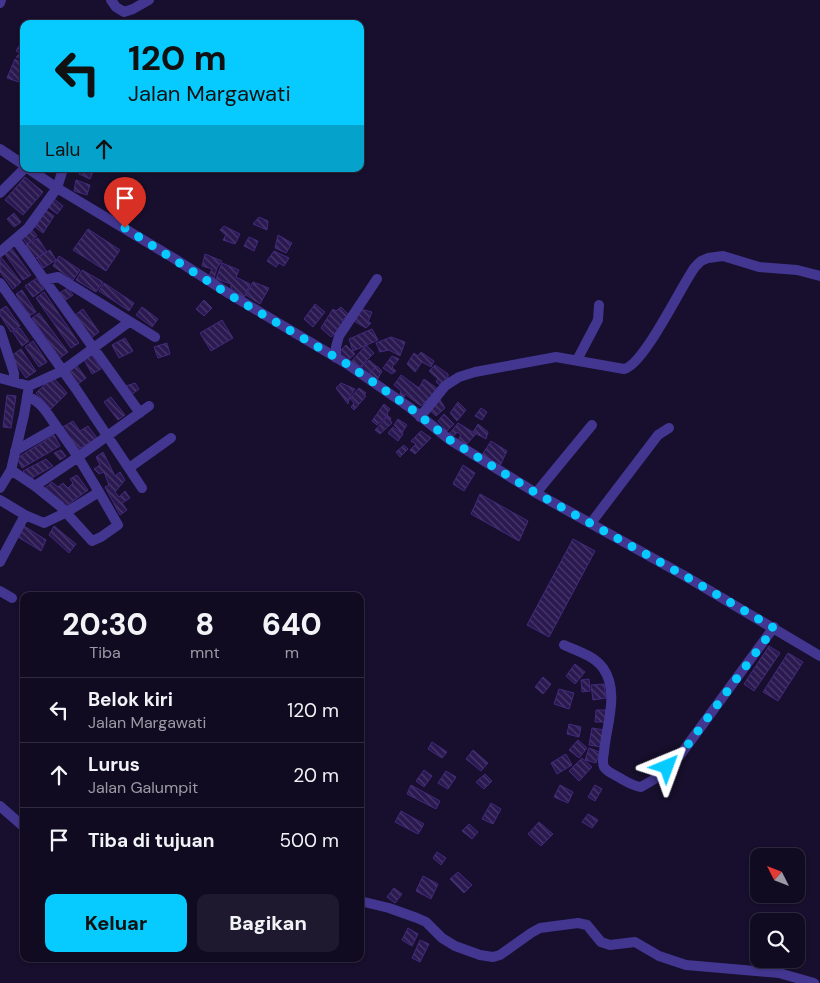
<!DOCTYPE html>
<html lang="id">
<style>
body{margin:0;font-family:"DM Sans",sans-serif;background:#1e192f;color:#f1f3f6;height:100vh;display:flex;flex-direction:column;font-size:19px;white-space:nowrap}
*{box-sizing:border-box;margin:0}
p{font-size:16px;color:#9c9ba5}
.icon{flex:none;width:28px;height:28px;fill:none;stroke:currentColor;stroke-width:2;stroke-linecap:round;stroke-linejoin:round}
.map{position:relative;flex:1;overflow:hidden}
.sheet{position:absolute;left:20px;top:592px;width:344px;height:370px;display:flex;flex-direction:column;background:#110b22;border-radius:10px;box-shadow:0 1px 4px #0004,0 0 0 1px #302b40}
.sheet>*{flex:none}
.top-card{position:absolute;left:20px;top:20px;width:344px;height:152px;border-radius:10px;box-shadow:0 1px 4px #0004,0 0 0 1px #302b40;background:#07cbff;color:#111;overflow:hidden}
.needle{width:32px;rotate:312deg}
.buttons{position:absolute;left:750px;top:848px;display:grid;gap:10px}
.buttons a{display:grid;place-items:center;width:55px;height:55px;border-radius:10px;background:#110b22;box-shadow:0 1px 4px #0004,0 0 0 1px #302b40;font-size:25px}
.pin{position:absolute;display:grid;place-items:center;width:42px;height:42px;color:#fff;margin:-51px -21px;border-radius:50% 50% 50% 0;rotate:-45deg;box-shadow:0 0 5px #0007}
.pin .icon{rotate:45deg}
.me{position:absolute;width:55px;margin:-28px;rotate:44deg;stroke-linejoin:round;filter:drop-shadow(0 0 4px #0008)}
.turn{display:flex;align-items:center;gap:18px;height:105px;padding:0 25px;font-size:22px}
.turn .icon{width:65px;height:65px;stroke-width:2.5}
.turn b{display:block;font-size:35px;line-height:42px}
.then{display:flex;align-items:center;height:48px;padding:0 25px;background:#0003;gap:10px;font-size:19px}
.eta{display:flex;justify-content:space-evenly;align-items:center;height:85px;text-align:center}
.eta b{font-size:30px;font-weight:800;line-height:35px}
.cta{display:flex;gap:10px;margin-top:auto;padding:10px 25px}
.cta a{flex:1;height:58px;border-radius:10px;background:#07cbff;color:#111;font-size:20px;font-weight:800;line-height:58px;text-align:center}
.cta a+a{background:#1e192f;color:#f1f3f6}
ul{padding:0;list-style:none}
li{display:flex;align-items:center;gap:15px;height:65px;padding:0 25px;border-top:1px solid #302b40}
li div{flex:1}
li b{display:block;font-size:19px}
li em{font-style:normal}
.map>svg:first-child{display:block}
</style>
<div class="map">
<svg width="820" height="983" viewBox="0 0 820 983">
<defs>
<pattern id="building-back-hatch" width="6" height="6" patternUnits="userSpaceOnUse" patternTransform="scale(1.25)"><rect width="6" height="6" fill="#2a1950"/><path d="M-1 5l2 2M0 0l6 6M5-1l2 2" fill="none" stroke="#493a6a"/></pattern>
</defs>
<rect width="100%" height="100%" fill="#170f2d"/>
<path fill="url(#building-back-hatch)" stroke="#43297e" d="M22,41L24,42V60L16,57L20,53L16,51Z
M15,59L24,64V75L21,76L19,82L7,78Z
M81,169H94L90,179L79,174Z
M25,177L43,192L23,215L5,200Z
M76,180L90,185L87,195L74,191Z
M53,198L63,206L57,214L47,206Z
M46,210L54,216L43,233L35,227Z
M14,213L21,222L14,227L7,219Z
M259,217L268,221L267,230L253,224Z
M224,226L240,234L235,244L223,240L226,235L220,230Z
M31,228L37,236L27,244L21,236Z
M88,229L120,250L106,271L73,250Z
M278,235L292,243L286,253L275,248Z
M249,237L258,241L254,251L244,246Z
M38,238L47,252L35,259L26,245Z
M10,246L31,275L23,280L3,251Z
M50,250L56,260L43,268L37,258Z
M274,251L289,258L284,266L279,263L276,267L267,261Z
M205,254L222,261L217,268L213,282L208,278L212,269L202,266Z
M0,256L21,282L13,289L0,272Z
M59,256L80,270L73,280L53,266Z
M222,263L239,270L236,277L250,284L244,298L231,290V284L216,279Z
M82,270L103,282L96,292L76,280Z
M37,278L44,289L33,297L25,286Z
M253,282L269,288L260,304L246,295Z
M104,283L134,303L129,311L99,291Z
M68,288L73,295L64,301L59,293Z
M22,290L36,312L29,316L16,294Z
M44,292L79,343L71,348L36,298Z
M204,300L212,308L204,316L196,309Z
M315,304L325,312L313,327L304,319Z
M6,306L20,326L11,332L0,315V310Z
M142,307L158,319L152,327L136,315Z
M341,307L349,315L342,321L345,324L338,334L336,332L331,337L321,328L333,309L336,311Z
M83,309L99,332L91,338L75,315Z
M360,309L372,312L368,322L371,323L366,328L354,321Z
M39,313L68,352L60,358L32,318Z
M222,320L233,338L211,351L200,333Z
M20,328L29,341L22,346L13,332Z
M372,329L378,340L353,351L349,339Z
M391,337L405,342L400,356L389,350L380,352L376,343Z
M125,338L133,351L119,358L112,345Z
M33,341L47,362L39,367L25,347Z
M167,343L170,354L158,358L154,347Z
M346,345L355,354L347,361L338,353Z
M366,345L374,353L358,369L350,363Z
M21,349L36,371L26,378L11,356Z
M421,352L434,361L431,367L422,362L415,372L407,364L414,353L418,356Z
M91,353L101,369L92,374L83,358Z
M392,356L399,359L392,367L396,371L392,374L383,368Z
M369,360L376,366L369,374L360,368Z
M75,363L86,378L78,384L67,368Z
M435,365L448,374V379L440,385L436,382L438,379L429,371Z
M377,366L382,371L377,380L369,374Z
M401,375L419,388L424,379L438,389L431,399L429,398L421,406L405,394L404,398L400,394L401,391L394,385Z
M53,377L67,393L51,409L36,393Z
M135,383L139,389L131,395L126,386Z
M341,383L355,389L350,396L348,404L336,388Z
M359,388L366,393L364,395L366,396L354,410L351,407L354,403L350,398Z
M7,395L16,396L11,428L3,427Z
M111,397L125,415L118,420L104,402Z
M439,398L445,408L436,416L429,410Z
M458,402L466,410L457,421L450,413Z
M384,404L390,409L387,413L388,415L377,425L372,421Z
M481,408L487,412L482,420L475,416Z
M444,414L454,424L447,431L438,421Z
M388,416L391,418L390,420L392,423L380,434L375,430Z
M398,419L407,425L402,433L394,425Z
M73,421L80,431L88,426L97,438L76,451L61,428Z
M458,423L476,434L465,446L458,440L461,435L457,432L454,436L450,433Z
M478,424L488,432L486,439L473,432Z
M393,427L403,434L398,441L388,433Z
M421,431L431,438L415,454L410,450L416,444L411,441Z
M54,435L60,446L22,468L17,458Z
M491,441L507,451L500,466L482,455Z
M404,445L408,449L400,457L396,452Z
M61,450L66,456L60,460L54,453Z
M103,452L115,476L120,472L125,480L115,492L119,497L125,491L130,498L122,503L127,510L120,515L105,487L109,485L104,472L99,474L94,469L100,465L96,457Z
M46,459L53,466L28,480L23,471Z
M463,465L475,473L464,491L453,484Z
M77,475L88,490L66,506L43,490L52,482L58,487L63,483L68,488L73,483L70,479Z
M480,494L528,521L519,541L471,514Z
M24,526L46,540L41,551L18,537Z
M54,526L76,544L69,553L49,535Z
M573,539L595,551L549,637L527,625Z
M769,646L780,653L754,691L744,684Z
M788,653L803,662L778,701L763,692Z
M575,664L585,672L575,684L566,676Z
M543,677L551,684L543,694L535,687Z
M589,679L590,691L582,692L581,680Z
M604,684L606,698L593,700L591,685Z
M559,689L574,693L569,709L554,704Z
M596,710H606L605,722H595Z
M569,724L581,727L579,737L567,734Z
M592,728L604,730L601,747L589,745Z
M578,740L587,748L579,758L569,750Z
M432,742L447,752L442,758L428,749Z
M589,748L600,752L596,763L585,760Z
M473,750L488,763L481,771L466,759Z
M566,754L572,765L557,774L551,763Z
M582,758L592,767L579,781L569,771Z
M424,770L432,776L424,787L416,781Z
M446,771L456,777L448,789L438,783Z
M485,774L492,781L484,789L476,782Z
M411,785L440,801L436,809L407,794Z
M560,785L573,792L568,803L554,797Z
M595,785L602,789L595,801L588,797Z
M491,803L501,809L493,824L482,819Z
M401,811L424,824L418,834L395,822Z
M588,814L598,820L592,828L582,822Z
M539,822L553,834L541,846L528,834Z
M469,824L478,832L472,839L462,831Z
M437,852L446,858L441,865L433,858Z
M458,872L472,885L464,893L450,879Z
M423,876L438,884L431,899L416,891Z
M394,888L402,894L395,903L387,897Z
M408,928L418,934L412,946L402,940Z
M420,940L429,944L420,962L412,958Z"/>
<g fill="none" stroke-linecap="round" stroke-linejoin="round">
<path stroke="#433690" stroke-width="10" d="M111,0L116,7L124,12L133,9L149,0
M0,3L1,0
M0,149L24,165
M29,169L57,188L175,259L228,293L347,364L409,407L450,440L536,493L685,576L820,656
M0,193L24,169
M16,240L140,413
M0,252L28,228L57,188L63,169
M44,280L58,277L155,337
M0,283L76,389L142,488
M0,330L14,373V382
M336,358V347L339,336L377,279
M577,360L598,320L599,305
M0,378L29,386L62,371L129,322
M27,396C42,402 48,415 57,427
M420,417L445,386L459,377L475,372L556,357L624,369C644,365 681,286 695,267L701,261L708,258L723,256L759,267L797,270L820,276
M15,451L57,427L78,457L35,486L60,506L92,541L101,537L118,525L99,492
M129,468L171,438
M11,470L35,486
M0,488L11,470L24,415L29,386
M536,493L592,425
M0,500L25,515L0,562
M25,515L44,523L65,513L99,492L78,457L149,406
M591,523L658,435L669,428
M0,591L12,598
M564,645C578,651 594,656 603,668C620,692 606,726 604,752C603,757 602,762 604,767C607,772 615,775 620,778C627,782 633,786 641,787L653,780L681,754L774,627
M0,806L24,827
M360,901L389,908L417,918L426,922L442,938L455,946L480,955L493,957L500,955L531,933L540,928L578,923L587,925L601,942L610,945L635,942L659,956L686,965L779,973L814,983"/>
</g>
<g fill="none" stroke-linecap="round" stroke-linejoin="round">
<path stroke="#07cbff" stroke-width="9" stroke-dasharray="0 16.2" d="M125,228L228,294L347,364L409,407L450,440L536,493L685,576L774,628L681,754L667,767"/>
</g>
</svg>
<div class="buttons">
<a><svg class="needle" viewBox="-14 -14 28 28"><path d="M0-13l5 13h-10z" fill="#e53935"/><path d="M0 13l5-13h-10z" fill="#9c9ba5"/></svg></a>
<a><svg class="icon" aria-label="search" viewBox="0 0 24 24"><circle cx="10" cy="10" r="6"/><path d="M15 15l6 6"/></svg></a>
</div>
<div class="pin" style="left:125px;top:228px;background:#d93025"><svg class="icon" aria-label="arrive" viewBox="0 0 24 24"><path d="M6 21V4h12l-3 4 3 4H6"/></svg></div>
<svg class="me" style="left:667px;top:767px" viewBox="-20 -20 40 40"><path d="M0-17L14 15 0 8-14 15z" fill="#07cbff" stroke="#fff" stroke-width="4"/></svg>
<div class="top-card">
<div class="turn"><svg class="icon" aria-label="left" viewBox="0 0 24 24"><path d="M17 20v-9H6M10 6l-5 5 5 5"/></svg><div><b>120 m</b>Jalan Margawati</div></div>
<div class="then">Lalu<svg class="icon" aria-label="ahead" viewBox="0 0 24 24"><path d="M12 20V5M6 11l6-6 6 6"/></svg></div>
</div>
<section class="sheet">
<div class="eta">
<div><b>20:30</b><p>Tiba</p></div>
<div><b>8</b><p>mnt</p></div>
<div><b>640</b><p>m</p></div>
</div>
<ul>
<li><svg class="icon" aria-label="left" viewBox="0 0 24 24"><path d="M17 20v-9H6M10 6l-5 5 5 5"/></svg><div><b>Belok kiri</b><p>Jalan Margawati</p></div><em>120 m</em></li>
<li><svg class="icon" aria-label="ahead" viewBox="0 0 24 24"><path d="M12 20V5M6 11l6-6 6 6"/></svg><div><b>Lurus</b><p>Jalan Galumpit</p></div><em>20 m</em></li>
<li><svg class="icon" aria-label="arrive" viewBox="0 0 24 24"><path d="M6 21V4h12l-3 4 3 4H6"/></svg><div><b>Tiba di tujuan</b></div><em>500 m</em></li>
</ul>
<div class="cta"><a>Keluar</a><a>Bagikan</a></div>
</section>
</div>
